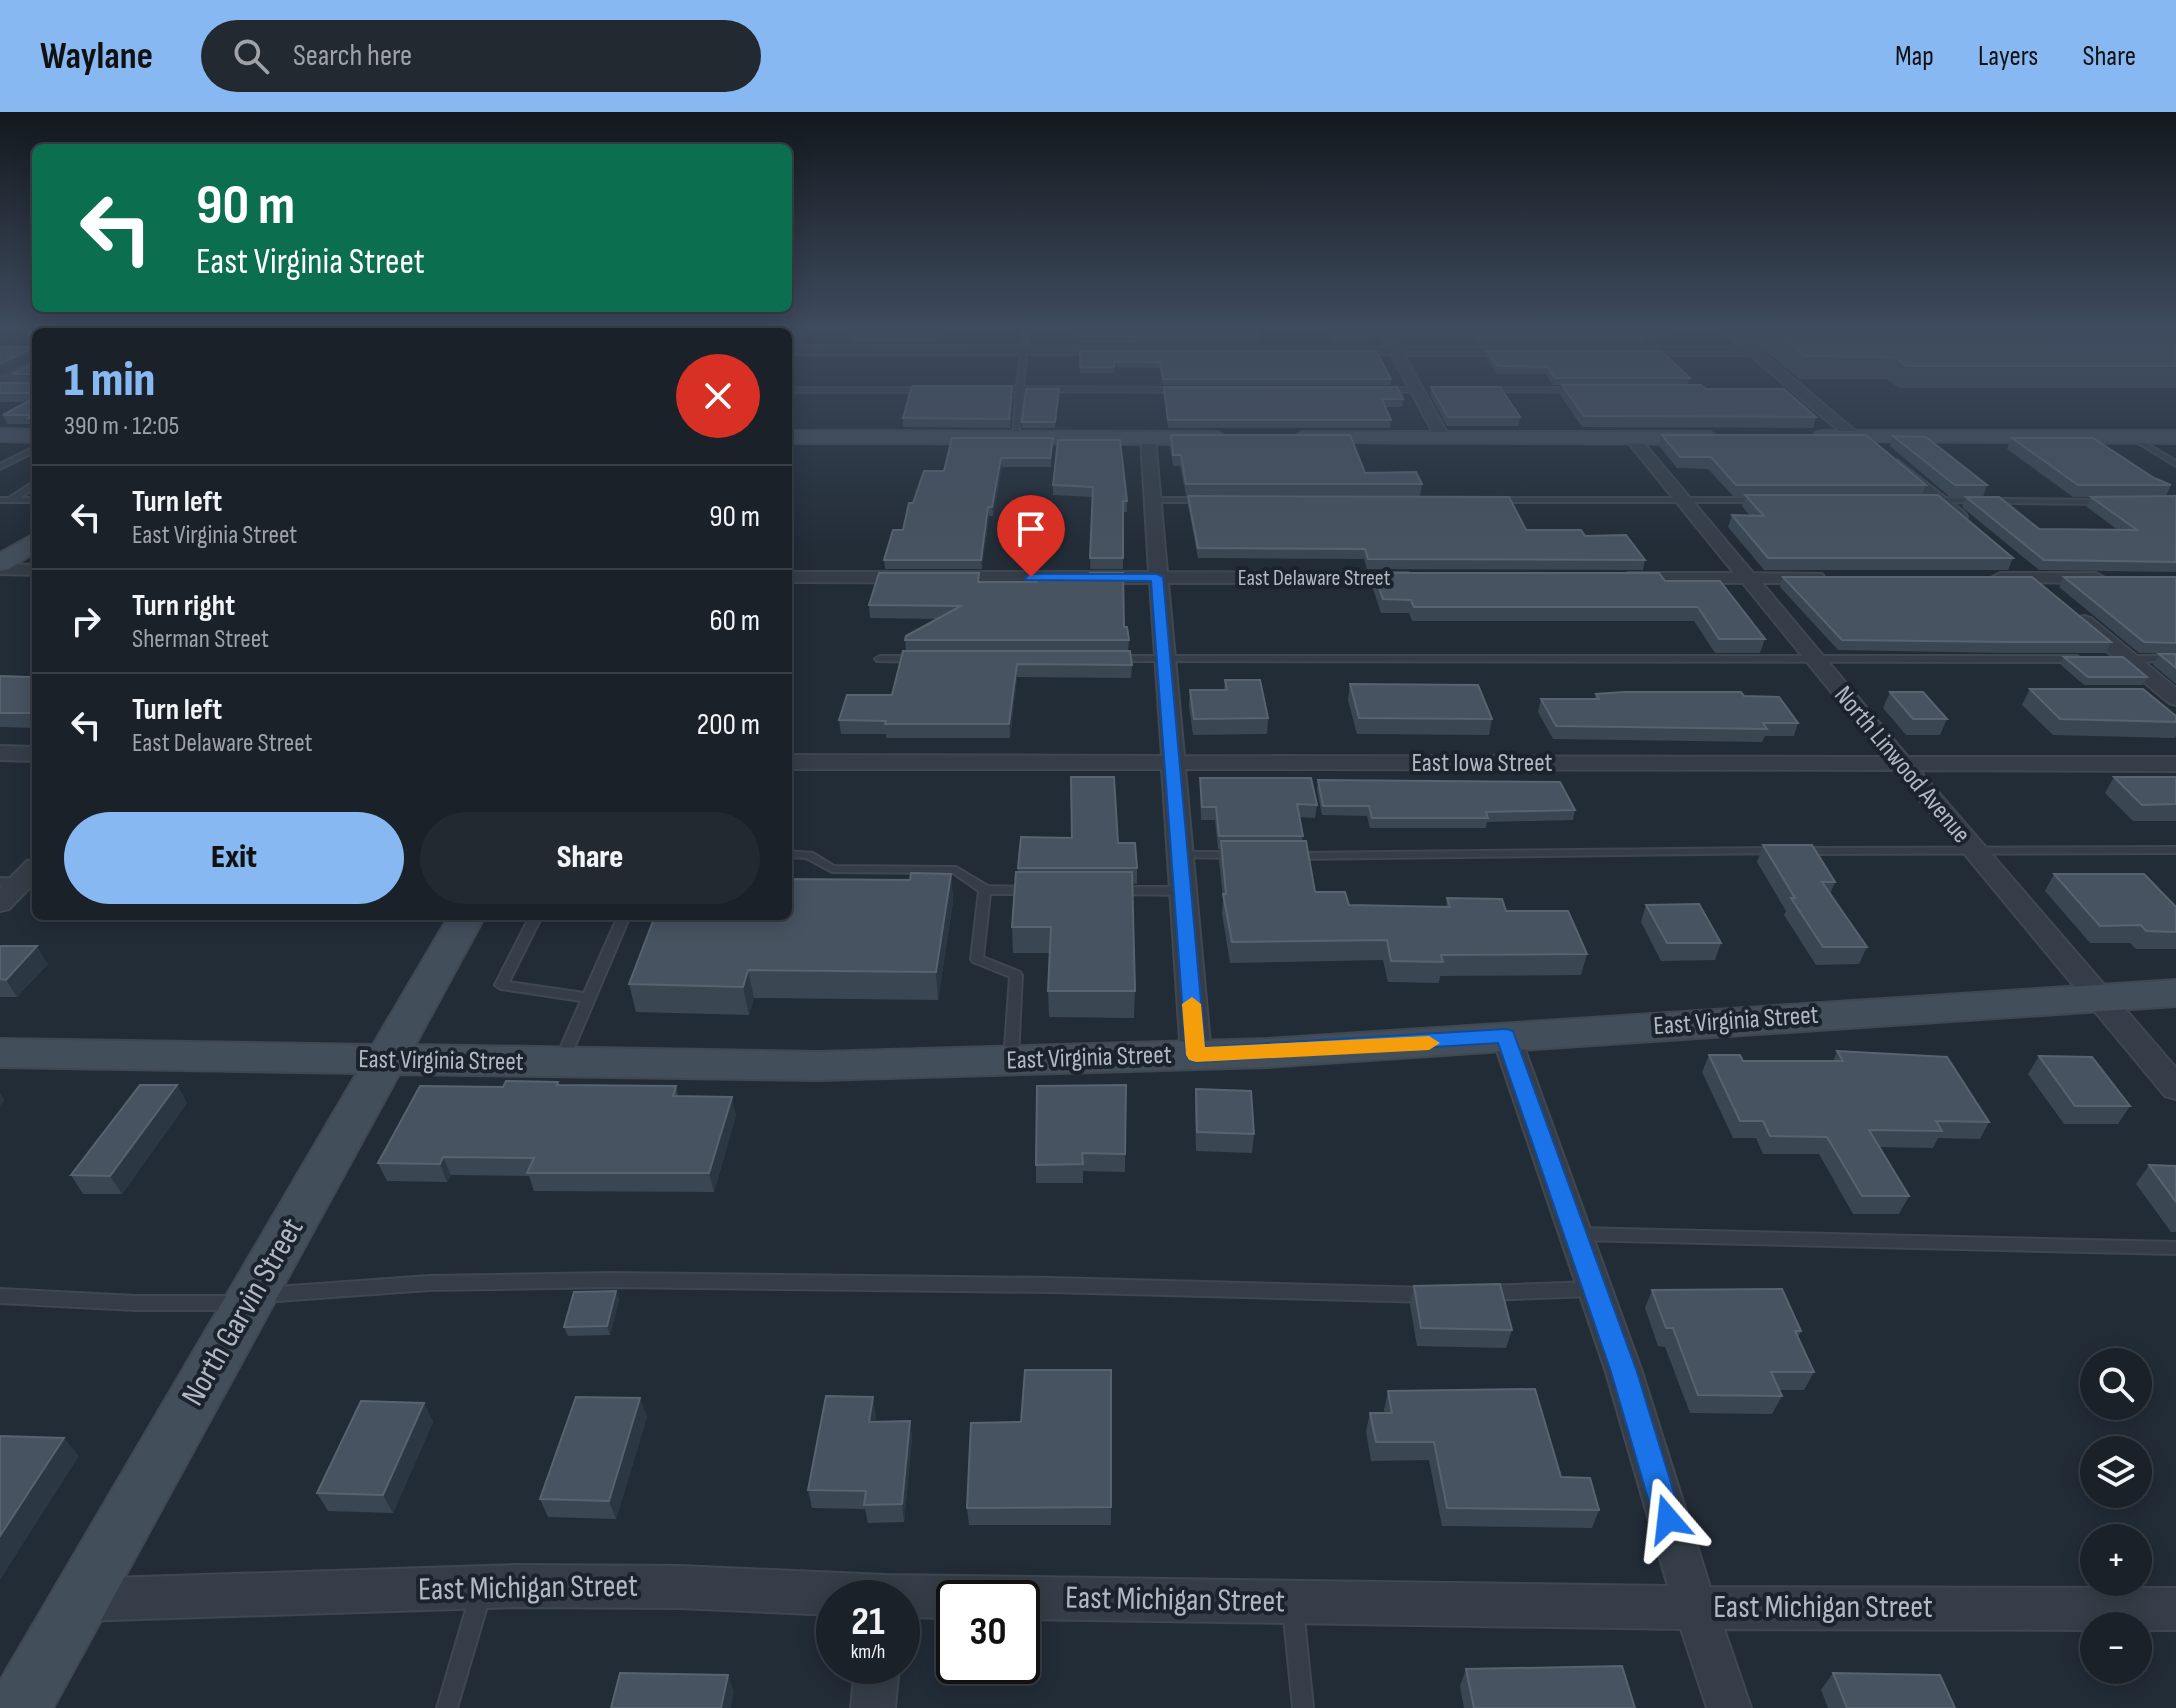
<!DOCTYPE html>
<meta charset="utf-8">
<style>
body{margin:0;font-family:"Sofia Sans Condensed",sans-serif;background:#232931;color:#f1f3f6;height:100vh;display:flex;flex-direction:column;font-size:30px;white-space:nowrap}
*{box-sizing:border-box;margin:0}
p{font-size:26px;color:#9fa3a8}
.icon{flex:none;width:44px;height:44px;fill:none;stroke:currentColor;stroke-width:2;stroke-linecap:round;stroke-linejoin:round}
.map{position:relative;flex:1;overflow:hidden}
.panel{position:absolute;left:32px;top:216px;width:760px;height:592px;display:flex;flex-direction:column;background:#1a2129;border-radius:12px;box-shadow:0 4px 20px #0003,0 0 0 2px #383e46}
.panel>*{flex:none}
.guide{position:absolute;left:32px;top:32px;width:760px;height:168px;border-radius:12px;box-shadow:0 4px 20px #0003,0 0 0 2px #383e46;background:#0b6e4f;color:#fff;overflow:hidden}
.fabs{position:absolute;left:2080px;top:1236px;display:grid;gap:16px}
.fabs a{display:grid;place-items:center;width:72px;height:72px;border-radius:50%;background:#1a2129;box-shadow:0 4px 20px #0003,0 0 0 2px #383e46;font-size:40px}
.speed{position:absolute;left:816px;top:1468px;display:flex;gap:16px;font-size:40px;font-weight:700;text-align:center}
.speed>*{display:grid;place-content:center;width:104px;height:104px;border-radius:50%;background:#1a2129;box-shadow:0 4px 20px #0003,0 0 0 2px #383e46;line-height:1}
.speed small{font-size:20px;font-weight:400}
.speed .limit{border:4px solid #111;border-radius:12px;background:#fff;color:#111}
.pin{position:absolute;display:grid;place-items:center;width:68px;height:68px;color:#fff;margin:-82px -34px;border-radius:50% 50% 50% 0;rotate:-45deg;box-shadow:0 0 8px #0007}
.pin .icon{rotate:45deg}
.me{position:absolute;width:88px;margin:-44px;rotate:343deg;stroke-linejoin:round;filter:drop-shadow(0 0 6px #0008)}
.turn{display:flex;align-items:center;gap:28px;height:168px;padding:0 32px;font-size:36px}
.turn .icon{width:104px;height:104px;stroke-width:2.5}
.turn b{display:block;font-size:56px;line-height:68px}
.round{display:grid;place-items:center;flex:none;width:84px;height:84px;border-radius:42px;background:#232931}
.summary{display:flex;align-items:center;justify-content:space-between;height:136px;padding:0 32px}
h1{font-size:48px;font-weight:800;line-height:60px;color:#87b8f2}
.cta{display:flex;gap:16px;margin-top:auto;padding:16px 32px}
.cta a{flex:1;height:92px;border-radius:48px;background:#87b8f2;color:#111;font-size:32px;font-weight:800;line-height:92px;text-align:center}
.cta a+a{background:#232931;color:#f1f3f6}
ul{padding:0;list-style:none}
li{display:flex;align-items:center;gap:24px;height:104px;padding:0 32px;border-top:2px solid #383e46}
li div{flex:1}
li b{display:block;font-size:30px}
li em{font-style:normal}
header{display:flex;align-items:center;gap:48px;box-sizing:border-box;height:112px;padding:0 40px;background:#87b8f2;color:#111}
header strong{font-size:38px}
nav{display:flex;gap:44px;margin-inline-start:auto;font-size:28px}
.search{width:560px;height:72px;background:#232931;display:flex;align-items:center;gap:20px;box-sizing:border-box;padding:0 28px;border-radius:44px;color:#9fa3a8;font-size:30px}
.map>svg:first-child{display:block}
</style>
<header>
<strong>Waylane</strong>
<div class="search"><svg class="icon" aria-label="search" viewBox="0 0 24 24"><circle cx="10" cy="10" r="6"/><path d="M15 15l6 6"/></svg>Search here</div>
<nav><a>Map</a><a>Layers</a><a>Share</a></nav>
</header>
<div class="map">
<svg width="2176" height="1596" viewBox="0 0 2176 1596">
<rect width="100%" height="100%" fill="#222c37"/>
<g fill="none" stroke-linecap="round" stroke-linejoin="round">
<defs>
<path id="lane" d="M1023,217H1029L1023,275L1177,276L1180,278L1177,280L1023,279L1018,325L1013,326L1016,279H999L996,277L999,275H1017Z
M788,276H925L928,278L925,280H788Z
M1383,276H1418L1421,278L1418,280L1381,279V277Z
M1489,276H1575L1578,278L1575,280L1487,279V277Z
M2130,324H2134L2176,349V354L2130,326Z
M36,334V339L0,357V352Z
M33,370H36V375L20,386H36V390H0V386H9Z
M1149,386H1201L1205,388L1201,390H1149Z
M1492,386H1757L1761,388L1757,390H1492Z
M1932,386L2105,388L2109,390L2105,392L1935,390H1932Z
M880,544H917L922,547L917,550L877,549L875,547Z
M1115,544H2077L2082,547L2077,550L1112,549V545Z
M2127,544H2176V550L2124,549V545Z
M2176,735V741L1798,742L1792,739L1798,736Z
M1776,736L1780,737L1782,739L1780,741L1294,747L1288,744L1294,741Z
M788,739L813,741L834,754L956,755L988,774L1034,775L1036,778L1030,782H990L983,845L1020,860L1022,863L1018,948L1016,951H1006L1004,948L1010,865L973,850L971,847L979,779L953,761L832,760L806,746L788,745Z
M1179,740H1236L1242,743L1236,746L1175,745L1173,743L1175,741Z
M0,766L36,767V775L0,774Z
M1117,775H1182L1188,779L1182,783L1113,782L1111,779Z
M530,804H542L509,870L584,881L618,804H630L569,948L567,951H557L555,948L581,889L501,877L495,873Z
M1577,1116L2176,1130V1142L1577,1128L1572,1126L1569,1122L1572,1118Z
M611,1161L1050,1166L1428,1176L1434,1178L1436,1183L1434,1188L1428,1190L1050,1180L611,1175L429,1178L263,1190L257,1188L255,1183L257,1178L263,1176L429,1164Z
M1591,1170L1597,1172L1599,1177L1597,1182L1591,1184L1486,1188L1480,1186L1478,1181L1480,1176L1486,1174Z
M0,1177L136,1184H236L242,1186L244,1191L242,1196L236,1198H136L0,1191Z
M480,1474L487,1477L490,1484L457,1596H437L470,1484L473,1477Z
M1293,1486L1300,1489L1303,1496L1313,1596H1293L1283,1496L1286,1489Z"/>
<path id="street" d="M567,217H580L578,220H565Z
M1378,217H1390L1400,235H1741L1721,217H1735L1862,325L1855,329L1850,328L1750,243H1404L1450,326L1443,330L1436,326L1391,242H788V234L1387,235Z
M36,248V257L0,276V266Z
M1148,322L1155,326L1167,460L1408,461L1417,466L1408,471H1168L1184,644L1884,645L1743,471L1622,470L1619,466L1628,461H1734L1627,329V323H1637L1753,461L1822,462L1825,466L1816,471H1762L1908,645H2176V659L1919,658L2176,956V987L2165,984L1895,658L1185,657L1211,943L1206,950L1196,953L1186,950L1181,943L1162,657H788V643L1162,644L1150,471L788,470V460H1149L1141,326Z
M1897,348L1965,401L1967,405L1965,409H1953L1891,356L1889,353Z
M0,452L36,453V463L0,462Z
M2000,461H2096L2105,466L2096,471L1994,470L1991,466Z
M2084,504L2091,506L2176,576V593L2169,591L2077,514L2074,510L2077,506Z
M0,634L36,635V649L0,648Z
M36,747V769L9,797L0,799V776L27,749Z
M1506,914L1516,917L1520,924L1642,1260L1710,1475L2176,1476V1518H2138V1514H2094V1518L1724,1517L1751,1596H1707L1681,1517L1022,1507V1486H954V1506L902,1505V1486H834V1503L681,1496L516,1495L79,1509L64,1503L58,1488L64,1473L79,1467L516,1453L681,1454L885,1463L1668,1474L1606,1260L1492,924L1496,917Z
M855,1554H899L895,1596H851Z"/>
<path id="secondary" d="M328,217H348L346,220H326Z
M788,217H806L794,238L788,239Z
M0,317L36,318V330L0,329Z
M788,319L1218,320L1228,326L1218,332L788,331Z
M1822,319H2176V331L1815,329L1812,325L1815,321Z
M1302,320H1710L1720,326L1710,332L1295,330L1292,326Z
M36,421V439L9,457L0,459V441Z
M449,804H485L415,933L819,940L1267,927L2176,868V894L1267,955L819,968L399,962L53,1596H0V1569L357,961L0,955V927L373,933Z"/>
</defs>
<use href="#lane" stroke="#3f4751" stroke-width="4"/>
<use href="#street" stroke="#3f4751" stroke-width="4"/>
<use href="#secondary" stroke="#3f4751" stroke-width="4"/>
<use href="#lane" fill="#353e48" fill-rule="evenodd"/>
<use href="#street" fill="#353e48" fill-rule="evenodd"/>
<use href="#secondary" fill="#434e5b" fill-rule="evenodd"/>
</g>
<path fill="#3a4753" d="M35,217H311L307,220H36V315H32L31,312H7L3,303L25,290H0V271H16L12,262L34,251L33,247L0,263V235H34V230H30L26,222Z
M852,217H940L935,230H850V223Z
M1080,217L1259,225V232L1080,231Z
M1327,217H1378L1380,228L1368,229V232H1334Z
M1393,217H1659L1665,223L1664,229H1645L1644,232H1477L1475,229L1400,228Z
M1740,217H2176V276H1899L1886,267H1799Z
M1080,239L1391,267L1390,273H1163L1160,256L1114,255V261H1080Z
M1487,239L1690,266L1688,273L1816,305L1813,316L1582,315L1560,283L1562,273H1553L1546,262H1497L1486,246Z
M1164,275L1403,287L1402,295H1386L1391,308L1390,316H1168L1164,283Z
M1431,275L1520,305L1519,314H1447L1430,283Z
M1013,283L1010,316L903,315V306Z
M1059,283L1055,316H1022V310Z
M1171,323L1422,372L1420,384L1186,383L1180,354H1173L1170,334Z
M1662,323L1926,373L1922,383L2013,446L2008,458H1764L1728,415L1732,403L1750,404L1742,394L1745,384H1733L1708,357L1677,356L1659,334Z
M1893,324L1987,373L1983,385H1950L1890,334Z
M1053,326L1051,355H1002L993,404H989L982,457H885L884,448L944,359Z
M2012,326L2154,366L2171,373L2166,384H2176V460L2039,458L1962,395L1966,385L2039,417L2118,418L2087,395L2091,385H2114H2073L2007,337Z
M1058,328L1127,389V400H1123V457H1090L1093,385L1053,383V373Z
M1188,384L1585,424L1645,448L1643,458L1367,457L1364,447L1198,446L1188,393Z
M1374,461L1665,469L1765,527L1760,541H1715L1694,509H1412L1409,501H1381L1372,474Z
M1783,465L2111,530L2106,541H2006L1838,538L1780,475Z
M2064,465H2176V572L2153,553L2159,542H2171L2139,541L2059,475Z
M979,470L1124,515L1129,528L1128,539L1132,553L1131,566L1017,565L1010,626H886V622H841L839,608L892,583L906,539L905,528L938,507L870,506L869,493Z
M2064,545L2147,565L2143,573H2084L2061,553Z
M36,561V616L0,615V564L31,565Z
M1225,568L1268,606L1267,622L1193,623L1189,594L1190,578H1224Z
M1350,572L1492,607L1489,623L1357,622L1348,588Z
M2030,577L2176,604V624L2175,626L2053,623L2022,593Z
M1890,580L1947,607L1940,623H1906L1883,596Z
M1596,582L1744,584L1798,611L1794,624H1765L1762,630L1553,627L1538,600L1541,587H1595Z
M2114,665H2176V709H2133L2105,681Z
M1200,666L1317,693L1315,706L1299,705L1303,724L1302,729L1315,780L1349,793L1446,795L1447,786L1506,799L1587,842L1581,863L1440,864L1439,871L1388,870L1383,848L1230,851L1222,802L1223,785L1219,749L1220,737H1218L1215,708H1201L1200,679Z
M1318,668L1575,698L1573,708L1487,710L1486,716H1370L1367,704L1322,703L1317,678Z
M1118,731L1137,756V772L1132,771L1135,879L1134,906L1049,905L1048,879L1050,841H1013L1012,815L1018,756Z
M1763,733L1835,770L1830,782L1867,835L1859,852L1816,853L1784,803L1786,799L1757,750Z
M951,762L953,789L938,888L754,886L749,903L636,900L629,872L910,768Z
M2054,762L2176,795V837H2136L2130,831H2090L2045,779Z
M1646,793L1721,831L1715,848L1661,849L1641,810Z
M0,834L48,852L17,885H0Z
M1837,939L1989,1010L1980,1027L1938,1026L1933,1036L1879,1035L1909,1084L1899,1102H1853L1819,1042H1763L1756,1026H1733L1702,960L1709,943L1743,949H1833Z
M2039,944L2130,994L2118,1012H2064L2028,962Z
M558,970L560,973L676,974L678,984L736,1003L714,1080L534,1079L529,1064L451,1063L447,1070L387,1069L378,1051L503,975Z
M177,973L187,991L122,1082H83L71,1063Z
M1126,973L1125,1060L1083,1059V1071H1036V1053Z
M1196,977L1254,1022L1252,1041L1196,1039L1195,995Z
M2149,1053L2176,1054V1120H2171L2136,1072Z
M1414,1174L1512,1218L1506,1236L1417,1234L1410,1193Z
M1652,1178L1801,1219L1798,1225L1814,1260L1804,1278H1779L1782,1284L1772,1302L1690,1301L1665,1235L1658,1234L1645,1196Z
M616,1179L619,1188L610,1223L568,1224L564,1215Z
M1111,1258V1413H969L967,1396Z
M1388,1279L1561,1365L1599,1398L1592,1416L1442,1414L1429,1348L1371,1349L1366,1319L1370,1301H1385L1384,1298Z
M640,1286L647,1305L616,1407L548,1405L540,1387Z
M424,1291L433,1310L393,1401L328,1399L317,1381Z
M876,1303L875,1310L910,1309L912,1327L904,1410L868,1411L865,1397L812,1396L808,1378Z
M1466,1557L1635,1596H1464L1460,1574Z
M1833,1561L1955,1596H1828L1821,1578Z"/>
<path fill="#2b3743" d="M296,217H311L307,220H291Z
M540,217H552L549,220H537Z
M759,217H771L769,220H757Z
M937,217H940L935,230V223Z
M1381,223L1380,228L1368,229L1367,224Z
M33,236L36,245L0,263V252Z
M1001,346L1002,355L993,404L992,395Z
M988,395L989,404L982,457L981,448Z
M1017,552V565L1010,626L1009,612Z
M951,762L953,789L938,888L936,860Z
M37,834L48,852L17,885L6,868Z
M748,858L754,886L749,903L743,875Z
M177,973L187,991L122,1082L110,1064Z
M0,981L5,988L0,994Z
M732,985L736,1003L714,1080L709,1061Z
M443,1045L451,1063L447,1070L440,1052Z
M616,1179L619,1188L610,1223L607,1214Z
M873,1285L876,1303L872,1328L869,1310Z
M640,1286L647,1305L616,1407L609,1389Z
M424,1291L433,1310L393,1401L383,1383Z
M910,1309L912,1327L904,1410L902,1392Z
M64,1326L79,1344L0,1468V1424Z
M728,1563L734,1580L731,1596H721Z"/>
<path fill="#475360" stroke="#57636f" stroke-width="2" d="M35,217H296L291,220H36V281H0V271H34L32,262H12L34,251L33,236L0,252V235H34V222H26Z
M412,217H540L537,220H408Z
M635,217H643L647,220H633Z
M709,217H759L757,220H707Z
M852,217H937L935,223H850Z
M1080,217H1257L1259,225H1080Z
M1330,217H1378L1381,223L1367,224L1368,226H1334Z
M1397,217H1659L1665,223H1642L1646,226H1478L1475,223H1400Z
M1771,217H2176V254H1907L1894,245L1805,244Z
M1080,239H1376L1391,267H1163L1160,250H1114V255H1080Z
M1487,239H1661L1690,266H1555L1547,255L1498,254Z
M1562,273H1701L1706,277H1784L1816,305L1584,304Z
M912,274H1012L1009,307L903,306Z
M1164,275H1397L1403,287H1382L1391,308H1168Z
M1431,275H1500L1520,305H1448Z
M1026,277H1059L1055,310H1022Z
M36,285V306H28L31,303H3Z
M1171,323H1350L1365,361L1416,360L1422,372H1186L1181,343H1173Z
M1662,323H1866L1926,373H1736L1711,345H1680Z
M1893,324L1926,325L1987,373H1955Z
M952,326H1053L1050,346H1001L992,395H988L981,448H884L893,418H903L909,391H913L924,359H944Z
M2012,326H2093L2154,366L2171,373H2078Z
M1058,328H1120L1127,389H1123V446H1090L1093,375L1053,373Z
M1745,383H1938L2013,446H1768L1732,403L1764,404Z
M1188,384L1509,385L1526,418H1581L1585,424L1626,423L1645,448L1368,447L1365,437L1198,436Z
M2176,384V450L2044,448L1966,385H1999L2039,417L2137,418L2091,385Z
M879,461H979L978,470H1037L1038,466H1090V461H1123L1124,515H1127L1129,528H905L906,524L961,494L869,493Z
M1374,461H1659L1665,469H1720L1765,527H1719L1698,495H1414L1411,488L1383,487Z
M1783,465H2032L2111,530H2011L1842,528Z
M2064,465H2176V531L2144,530Z
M903,539H1130L1132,553L1017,552L1009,612H885L886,609L839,608L847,583H892Z
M2159,542H2176V556Z
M2064,545H2123L2147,565H2088Z
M36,561V601H0V564L31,565Z
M1225,568H1260L1268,606L1194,607L1190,578H1227Z
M1350,572L1478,573L1492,607L1359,606Z
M2030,577H2143L2176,604V610L2060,607Z
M1624,580H1741L1744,584L1779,585L1798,611H1763L1767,617L1556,614L1541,587H1599L1596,582Z
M1890,580H1923L1947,607H1913Z
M1071,665H1114L1118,731H1135L1137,756H1018L1021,725L1072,726Z
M2114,665H2176V692L2142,693Z
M1200,666H1311L1317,693L1297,692L1303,724H1219L1216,695H1202Z
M1318,668L1560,670L1575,698L1486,700L1488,706H1372L1369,694H1323Z
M1221,729H1306L1315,780H1345L1349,793L1450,795L1447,786L1502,787L1506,799H1568L1587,842L1441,843L1443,850L1391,849L1387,828L1232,830L1223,782H1226Z
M1763,733H1812L1835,770H1822L1867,835H1823L1791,786H1795Z
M1016,760H1132L1135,879H1048L1051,815H1012Z
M911,761L951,762L936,860L748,858L743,875L629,872L655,804H788V767L910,768Z
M2054,762H2144L2176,795V820L2146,819L2141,813L2100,814Z
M1699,792L1721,831H1667L1646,793Z
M0,834H37L6,868L0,867Z
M1837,939L1947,945L1989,1010L1936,1009L1942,1019L1869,1018L1909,1084H1862L1827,1025L1770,1024L1763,1009H1740L1709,943H1740L1743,949H1843Z
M2039,944L2092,945L2130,994H2075Z
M506,969L558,970L557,973L676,974L673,984L732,985L709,1061H527L534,1046L443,1045L440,1052L378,1051L420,974L503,975Z
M140,973H177L110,1064L71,1063Z
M1126,973L1125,1042L1082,1041L1083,1052L1036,1053L1037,974Z
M1196,977L1251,979L1254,1022L1197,1020Z
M2149,1053L2176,1054V1090Z
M1500,1172L1512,1218L1421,1216L1414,1174Z
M1782,1177L1801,1219H1795L1814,1260H1771L1782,1284L1698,1283L1673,1216H1666L1652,1178Z
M616,1179L607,1214L564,1215L574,1180Z
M1025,1258H1111V1395L967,1396L971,1311L1021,1310Z
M1535,1277L1561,1365L1590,1366L1599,1398L1447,1396L1434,1330H1376L1370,1301H1392L1388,1279Z
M826,1284L873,1285L869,1310L910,1309L902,1392L864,1393L866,1379L808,1378Z
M576,1285L640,1286L609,1389L540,1387Z
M361,1289L424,1291L383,1383L317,1381Z
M0,1324L64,1326L0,1424Z
M1622,1554L1635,1596H1474L1466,1557Z
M620,1561L728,1563L721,1596H611Z
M1833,1561L1940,1563L1955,1596H1847Z"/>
<linearGradient id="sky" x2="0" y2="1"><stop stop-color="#13181e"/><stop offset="0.49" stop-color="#3e4b5e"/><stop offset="1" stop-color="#3e4b5e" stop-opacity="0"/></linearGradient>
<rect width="2176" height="440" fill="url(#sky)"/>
<path fill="#1a73e8" stroke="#114b97" stroke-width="2" d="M1031,462H1157L1163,465L1205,935L1506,917L1513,919L1637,1260L1682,1407L1678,1417L1668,1421L1658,1417L1654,1407L1611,1260L1498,931L1196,950L1189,948L1186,943L1151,469L1027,468L1025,465Z"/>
<path fill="#f59e0b" d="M1192,885L1201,892L1205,935L1429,924L1440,931L1429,938L1196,950L1189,948L1186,943L1182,892Z"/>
<g text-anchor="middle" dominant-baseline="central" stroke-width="8" stroke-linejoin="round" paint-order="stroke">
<g font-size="22" fill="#b0b9c4" stroke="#1b232d">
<text x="1314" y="466">East Delaware Street</text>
</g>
<g font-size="26" fill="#b0b9c4" stroke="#1b232d">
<text x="1482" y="651">East Iowa Street</text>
<text transform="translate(1902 653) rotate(50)">North Linwood Avenue</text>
<text transform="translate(1736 909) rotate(-4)">East Virginia Street</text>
<text transform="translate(1089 946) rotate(-2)">East Virginia Street</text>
<text transform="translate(441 949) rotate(1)">East Virginia Street</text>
</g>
<g font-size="32" fill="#b0b9c4" stroke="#1b232d">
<text transform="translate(243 1200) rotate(-60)">North Garvin Street</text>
<text transform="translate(528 1476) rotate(-1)">East Michigan Street</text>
<text transform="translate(1175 1488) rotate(1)">East Michigan Street</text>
<text x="1823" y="1495">East Michigan Street</text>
</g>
</g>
</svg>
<div class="fabs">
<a><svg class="icon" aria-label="search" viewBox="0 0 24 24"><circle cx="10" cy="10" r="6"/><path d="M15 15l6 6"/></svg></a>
<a><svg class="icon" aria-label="layers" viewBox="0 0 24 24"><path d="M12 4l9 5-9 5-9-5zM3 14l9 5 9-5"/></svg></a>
<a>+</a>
<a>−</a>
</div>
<div class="speed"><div>21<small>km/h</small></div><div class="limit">30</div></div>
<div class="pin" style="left:1031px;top:465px;background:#d93025"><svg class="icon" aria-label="arrive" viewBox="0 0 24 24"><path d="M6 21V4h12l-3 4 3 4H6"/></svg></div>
<svg class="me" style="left:1668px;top:1407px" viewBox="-20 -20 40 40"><path d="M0-17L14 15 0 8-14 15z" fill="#1a73e8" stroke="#fff" stroke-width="4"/></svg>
<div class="guide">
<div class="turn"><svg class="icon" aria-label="left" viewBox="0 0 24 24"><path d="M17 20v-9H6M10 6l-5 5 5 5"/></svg><div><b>90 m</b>East Virginia Street</div></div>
</div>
<section class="panel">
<div class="summary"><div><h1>1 min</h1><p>390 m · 12:05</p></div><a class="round" style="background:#d93025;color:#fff"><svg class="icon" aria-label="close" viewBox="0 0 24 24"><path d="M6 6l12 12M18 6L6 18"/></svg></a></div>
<ul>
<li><svg class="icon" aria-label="left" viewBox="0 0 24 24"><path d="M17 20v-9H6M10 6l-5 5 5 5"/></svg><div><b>Turn left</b><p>East Virginia Street</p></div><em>90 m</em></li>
<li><svg class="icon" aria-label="right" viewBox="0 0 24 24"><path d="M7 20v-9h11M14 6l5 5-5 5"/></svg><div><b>Turn right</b><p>Sherman Street</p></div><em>60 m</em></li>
<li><svg class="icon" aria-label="left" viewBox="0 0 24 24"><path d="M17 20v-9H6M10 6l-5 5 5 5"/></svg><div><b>Turn left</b><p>East Delaware Street</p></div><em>200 m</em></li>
</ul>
<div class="cta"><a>Exit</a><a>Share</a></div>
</section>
</div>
